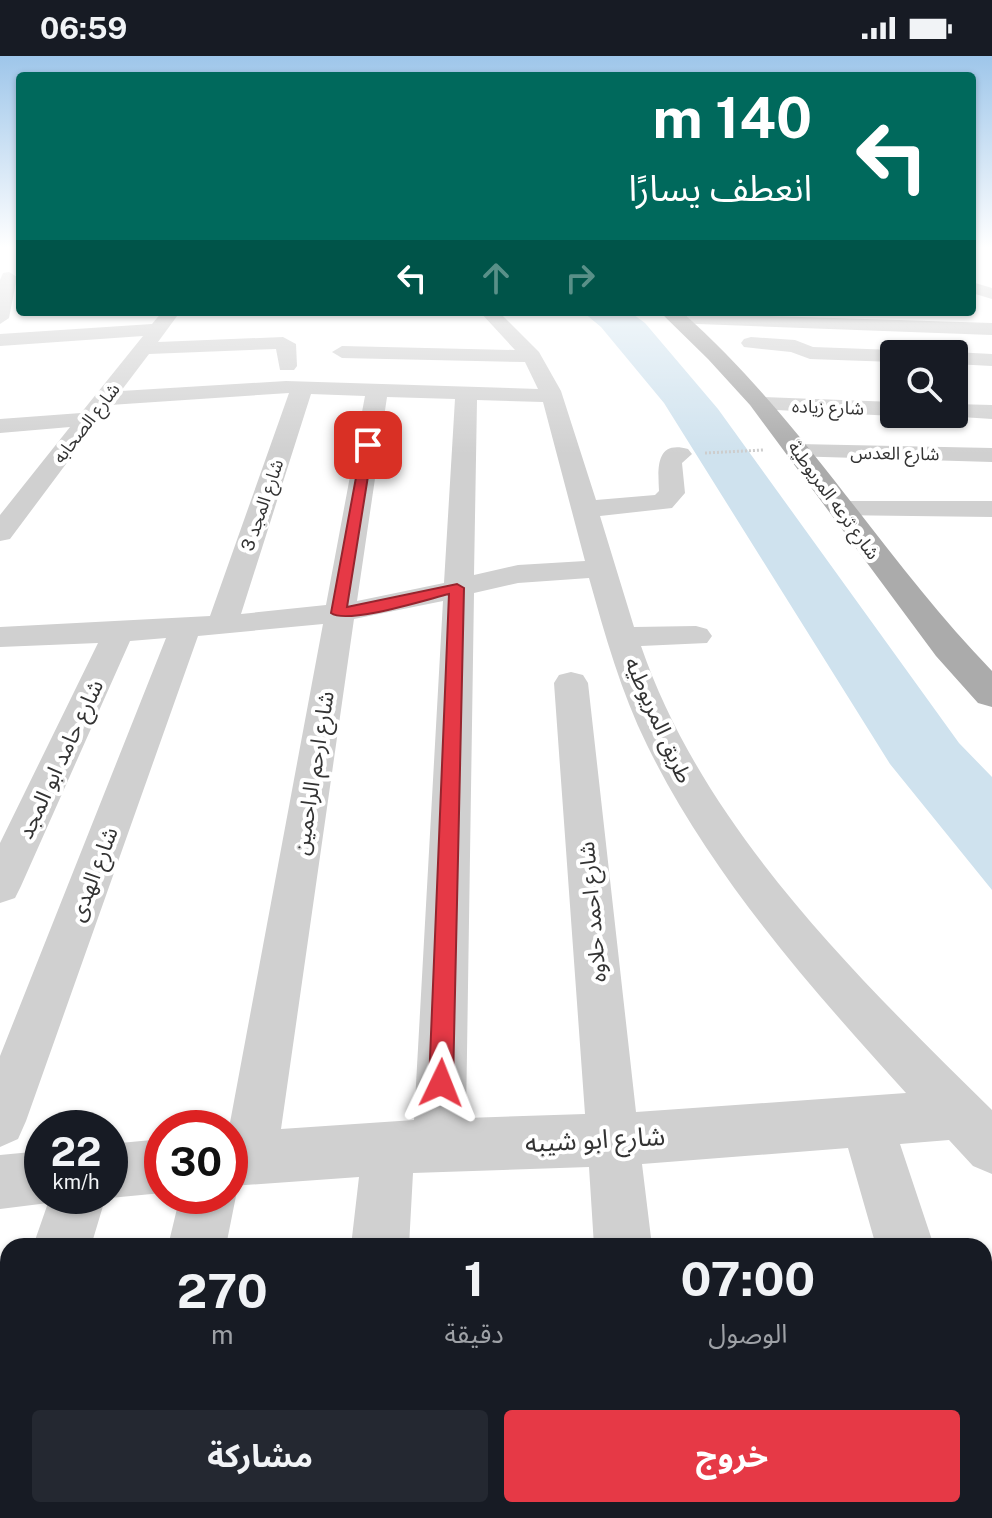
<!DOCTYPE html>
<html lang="ar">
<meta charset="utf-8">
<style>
body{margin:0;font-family:"Public Sans","Noto Sans Arabic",sans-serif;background:#242831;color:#f1f3f6;direction:rtl;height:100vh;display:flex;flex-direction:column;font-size:30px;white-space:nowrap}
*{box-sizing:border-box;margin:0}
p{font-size:26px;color:#9ea1a6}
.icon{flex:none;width:44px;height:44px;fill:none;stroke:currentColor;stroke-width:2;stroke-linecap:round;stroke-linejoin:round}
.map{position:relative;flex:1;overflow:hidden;direction:ltr}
.sheet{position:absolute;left:0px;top:1182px;width:992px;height:280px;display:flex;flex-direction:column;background:#171b24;border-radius:24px 24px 0 0;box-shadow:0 2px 6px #0004;direction:rtl}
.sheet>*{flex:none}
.top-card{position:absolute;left:16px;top:16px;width:960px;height:244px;border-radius:8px;box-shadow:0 2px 6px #0004;direction:rtl;background:#00695c;color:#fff;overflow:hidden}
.tools{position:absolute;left:880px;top:284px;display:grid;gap:16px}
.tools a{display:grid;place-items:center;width:88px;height:88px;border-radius:8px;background:#171b24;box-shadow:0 2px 6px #0004;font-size:40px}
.speed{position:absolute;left:24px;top:1054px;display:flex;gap:16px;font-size:40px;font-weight:700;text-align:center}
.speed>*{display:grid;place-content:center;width:104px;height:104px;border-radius:50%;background:#171b24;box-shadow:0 2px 6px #0004;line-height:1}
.speed small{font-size:20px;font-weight:400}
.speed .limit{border:12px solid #d22;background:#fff;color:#111}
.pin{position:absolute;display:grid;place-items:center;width:68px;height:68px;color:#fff;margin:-34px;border-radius:16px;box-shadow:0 4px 12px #0006}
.me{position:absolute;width:88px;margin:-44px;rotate:2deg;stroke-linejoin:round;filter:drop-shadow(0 0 6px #0008)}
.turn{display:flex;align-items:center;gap:28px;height:168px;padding:0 32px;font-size:36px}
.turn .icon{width:104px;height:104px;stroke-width:2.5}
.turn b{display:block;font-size:56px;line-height:68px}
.lanes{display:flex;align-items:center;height:76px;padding:0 32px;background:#0003;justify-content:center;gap:40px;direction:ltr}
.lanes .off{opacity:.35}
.eta{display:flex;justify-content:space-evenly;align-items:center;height:136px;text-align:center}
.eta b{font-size:48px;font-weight:700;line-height:56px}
.cta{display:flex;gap:16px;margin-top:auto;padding:16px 32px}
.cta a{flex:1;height:92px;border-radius:8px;background:#e63946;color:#fff;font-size:32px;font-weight:700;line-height:92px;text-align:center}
.cta a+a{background:#242831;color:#f1f3f6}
.status{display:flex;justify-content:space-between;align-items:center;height:56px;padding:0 40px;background:#171b24;direction:ltr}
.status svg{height:22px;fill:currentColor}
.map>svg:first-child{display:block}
</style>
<div class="status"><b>06:59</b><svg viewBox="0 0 49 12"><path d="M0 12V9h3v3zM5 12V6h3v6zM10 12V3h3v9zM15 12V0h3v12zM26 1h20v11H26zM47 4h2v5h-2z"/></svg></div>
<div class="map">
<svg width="992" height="1462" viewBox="0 0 992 1462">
<rect width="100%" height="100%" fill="#fff"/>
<path fill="#cfe2ee" d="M583,256H630L645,267L718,353L959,687L992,721V834L890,708L664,347L601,271Z"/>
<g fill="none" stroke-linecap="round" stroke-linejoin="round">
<path stroke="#cdcdcd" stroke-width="3" stroke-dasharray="2 2" stroke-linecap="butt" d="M705,397L763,394"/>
<path fill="#d0d0d0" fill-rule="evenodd" d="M9,216L17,221L9,262L0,268V224L3,217Z
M972,226L992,232V243L972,237Z
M162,256H180L158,286L283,281L296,288L297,310L294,314H280L276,293L149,298L121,335L286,325L538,333L525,306L342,302L332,296L342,290L515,294L480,256H499L539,296L561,335L596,444L655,439L659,435C658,413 655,384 688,393L692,398L682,407L685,437L672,452L600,460L634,571L696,570L707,573L712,580L707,587L641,590C704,773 857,921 992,1054V1118L973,1110L949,1084L900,1088L934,1190H876L848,1092L642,1108L652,1190H594L589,1111L413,1117L409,1190H351L359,1121L231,1130L236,1140L226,1190H168L180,1140H230L229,1072L323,568L198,580L26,1065L18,1083L0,1091V1000L166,582L130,585L21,830L15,842L0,847V787L98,587L0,591V571L210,560L289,337L110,349L10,483L0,485V459L70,371L0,377V363L81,357L143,280L0,290V278L152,268ZM311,338L365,340L326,549L241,558ZM387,341L455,343L444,527L357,545ZM477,344L543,346L585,505L518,509L474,519ZM589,522C605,579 621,636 647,689C710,818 810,931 906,1037L636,1056L588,627L583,619L571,616L559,619L554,627L585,1058L466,1062L474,537L518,527ZM443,545L414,1064L281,1073L354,563Z
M678,257L992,267V279L672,267L669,263Z
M751,281L795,284L813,291L894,294L903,298H894V306L810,303L791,296L744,291L741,287L744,283Z
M954,296L992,298V310L954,308V298H947Z
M763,341L894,346V358H901L894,360L755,353L752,348Z
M954,348L992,349V363L946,360L954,358Z
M798,388L992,392V406L790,400L786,395L790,390Z
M841,445H992V461L832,459L828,453L832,447Z
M162,1083V1137L110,1142L106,1140L91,1190H33L48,1147L0,1153V1099L42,1095V1140H110V1088Z
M8,1333V1421L0,1424V1336Z
M984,1405L992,1408V1462H957L954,1454H984Z
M108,1454H176L174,1462H106Z
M326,1454H394L393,1462H325Z
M614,1454H682V1462H614Z"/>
<path fill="#ababab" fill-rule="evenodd" d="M660,256H682C804,364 880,499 992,615V651L978,647L936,600L750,349L708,303Z"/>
</g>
<linearGradient id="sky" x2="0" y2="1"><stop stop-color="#9ec6ea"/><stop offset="0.48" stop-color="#fff"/><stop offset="1" stop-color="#fff" stop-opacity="0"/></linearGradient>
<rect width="992" height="398" fill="url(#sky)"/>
<path fill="#e63946" stroke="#96252e" stroke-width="2" d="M368,386L373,389L347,551L457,528L464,532L453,1027L450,1035L441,1039L433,1035L429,1027L449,538C428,543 347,569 331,557L362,389Z"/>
<g text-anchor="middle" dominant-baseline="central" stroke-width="8" stroke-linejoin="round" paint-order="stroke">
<g font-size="18" fill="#333" stroke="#fff">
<text transform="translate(828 351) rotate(2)">شارع زياده</text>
<text transform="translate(86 367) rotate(-52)">شارع الصحابه</text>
<text transform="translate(895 397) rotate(1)">شارع العدس</text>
<text transform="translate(834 444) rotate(54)">شارع ترعه المريوطية</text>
<text transform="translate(262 449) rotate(-71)">شارع المجد 3</text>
</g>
<g font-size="22" fill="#333" stroke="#fff">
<text transform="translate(659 664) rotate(66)">طريق المريوطيه</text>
<text transform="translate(60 703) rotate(-65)">شارع حامد ابو المجد</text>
<text transform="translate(313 717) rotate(-81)">شارع ارحم الراحمين</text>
<text transform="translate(93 818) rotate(-69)">شارع الهدى</text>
<text transform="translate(592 856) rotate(-95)">شارع احمد حلاوه</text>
</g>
<g font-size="26" fill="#333" stroke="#fff">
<text transform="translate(595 1083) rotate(-3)">شارع ابو شيبه</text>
</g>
</g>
</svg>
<div class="tools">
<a><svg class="icon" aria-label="search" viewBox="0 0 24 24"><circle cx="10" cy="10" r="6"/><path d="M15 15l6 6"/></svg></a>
</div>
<div class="speed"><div>22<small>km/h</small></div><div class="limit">30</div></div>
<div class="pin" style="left:368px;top:389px;background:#d93025"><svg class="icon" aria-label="arrive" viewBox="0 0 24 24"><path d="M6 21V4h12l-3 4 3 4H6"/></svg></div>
<svg class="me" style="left:441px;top:1027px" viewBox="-20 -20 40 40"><path d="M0-17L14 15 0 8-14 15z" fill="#e63946" stroke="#fff" stroke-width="4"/></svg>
<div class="top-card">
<div class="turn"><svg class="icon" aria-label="left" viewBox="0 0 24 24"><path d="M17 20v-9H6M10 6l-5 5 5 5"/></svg><div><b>140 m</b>انعطف يسارًا</div></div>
<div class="lanes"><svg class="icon" aria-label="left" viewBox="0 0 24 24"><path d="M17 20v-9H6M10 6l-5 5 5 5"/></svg><svg class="icon off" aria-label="ahead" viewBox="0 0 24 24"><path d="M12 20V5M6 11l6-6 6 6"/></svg><svg class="icon off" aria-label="right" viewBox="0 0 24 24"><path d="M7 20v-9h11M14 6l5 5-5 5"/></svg></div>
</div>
<section class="sheet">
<div class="eta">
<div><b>07:00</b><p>الوصول</p></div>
<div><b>1</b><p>دقيقة</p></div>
<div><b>270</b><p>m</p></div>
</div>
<div class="cta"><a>خروج</a><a>مشاركة</a></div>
</section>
</div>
